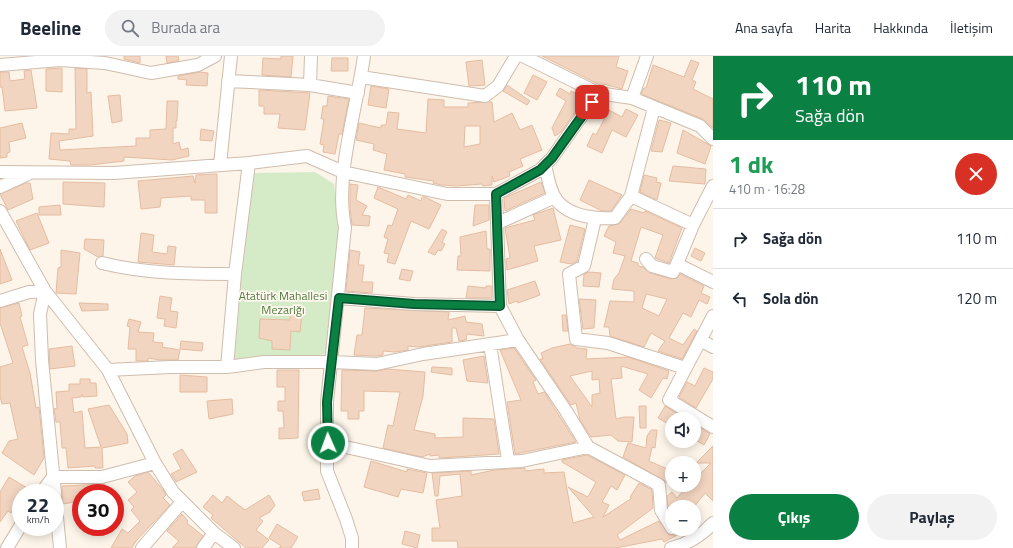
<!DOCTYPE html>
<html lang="tr">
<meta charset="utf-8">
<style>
body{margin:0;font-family:"Titillium Web",sans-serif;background:#f2f2f3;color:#1f2937;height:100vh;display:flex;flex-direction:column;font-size:15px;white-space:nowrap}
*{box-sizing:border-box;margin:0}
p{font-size:13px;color:#747a83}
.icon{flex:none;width:22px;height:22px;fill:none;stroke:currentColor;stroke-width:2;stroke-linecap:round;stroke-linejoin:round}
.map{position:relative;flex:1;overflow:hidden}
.panel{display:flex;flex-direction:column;background:#fff;width:300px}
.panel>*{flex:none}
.top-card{background:#0b8043;color:#fff;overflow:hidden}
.tools{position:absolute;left:665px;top:356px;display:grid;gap:8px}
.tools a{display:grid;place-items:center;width:36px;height:36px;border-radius:50%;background:#fff;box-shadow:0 2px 10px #0003;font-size:20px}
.speed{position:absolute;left:12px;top:428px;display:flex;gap:8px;font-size:20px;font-weight:700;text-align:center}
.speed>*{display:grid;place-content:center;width:52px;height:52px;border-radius:50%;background:#fff;box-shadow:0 2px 10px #0003;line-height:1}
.speed small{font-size:10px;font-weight:400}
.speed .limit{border:6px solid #d22;background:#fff;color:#111}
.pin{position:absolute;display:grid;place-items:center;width:34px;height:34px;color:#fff;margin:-17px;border-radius:8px;box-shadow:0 2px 6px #0006}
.me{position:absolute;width:44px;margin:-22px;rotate:358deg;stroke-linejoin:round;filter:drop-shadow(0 0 3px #0008)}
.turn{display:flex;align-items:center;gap:14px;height:84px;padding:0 16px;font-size:18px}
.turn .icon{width:52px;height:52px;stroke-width:2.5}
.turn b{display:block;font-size:28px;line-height:34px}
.round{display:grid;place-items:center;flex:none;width:42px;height:42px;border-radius:21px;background:#f2f2f3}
.overview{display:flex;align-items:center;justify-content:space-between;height:68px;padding:0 16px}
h1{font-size:24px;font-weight:700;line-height:30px;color:#1e9e55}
.action{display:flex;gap:8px;margin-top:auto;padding:8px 16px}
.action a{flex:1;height:46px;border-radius:24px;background:#0b8043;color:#fff;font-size:16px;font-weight:700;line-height:46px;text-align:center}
.action a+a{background:#f2f2f3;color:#1f2937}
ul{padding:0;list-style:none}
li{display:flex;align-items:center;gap:12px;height:60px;padding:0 16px;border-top:1px solid #e0e1e3}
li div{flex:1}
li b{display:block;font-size:15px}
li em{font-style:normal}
header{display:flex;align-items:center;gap:24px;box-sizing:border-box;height:56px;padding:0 20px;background:#fff;border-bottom:1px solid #e0e1e3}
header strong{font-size:19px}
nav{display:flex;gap:22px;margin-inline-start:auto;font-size:14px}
.search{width:280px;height:36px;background:#f2f2f3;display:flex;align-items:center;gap:10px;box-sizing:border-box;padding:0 14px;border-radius:22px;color:#747a83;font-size:15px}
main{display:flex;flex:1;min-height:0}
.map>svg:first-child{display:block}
</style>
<header>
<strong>Beeline</strong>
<div class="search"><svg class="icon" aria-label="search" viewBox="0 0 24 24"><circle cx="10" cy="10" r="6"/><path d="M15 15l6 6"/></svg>Burada ara</div>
<nav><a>Ana sayfa</a><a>Harita</a><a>Hakkında</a><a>İletişim</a></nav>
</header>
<main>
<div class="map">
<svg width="713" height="492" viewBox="0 0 713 492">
<rect width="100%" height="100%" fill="#fdf5e9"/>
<path fill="#d5ebc7" d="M315,116L334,128L341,188L331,298L223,306L251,117Z"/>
<path fill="#f2d5c1" stroke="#e5bca1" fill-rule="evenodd" d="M124,0H140V7L124,3Z
M166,0H178L179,5L167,7Z
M281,0H293L291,21L262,19L263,2L281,3Z
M542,0H619L616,11L628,15L622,33L604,28L602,30Z
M332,2H348V15H331Z
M482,4L485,29L469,30L466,6Z
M691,4L699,7L692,24L696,26L693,33L713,43V72L703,63L641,38L644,32H646L653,9L684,21Z
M62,12V36L46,35V13Z
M75,12L87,13V37L91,36L93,80L59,85L60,94L136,90V82H150V74L166,73L167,45H178L177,65H176V72H173V88L179,86L181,94L188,92L189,100L172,104L124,101V105L90,109H71L70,105L49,103L51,77L69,78V73H76Z
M31,14L37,52L5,55L2,31H0V16H9L10,25L25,23L24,15Z
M200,16L208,17L207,30L186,29L187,24L178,23V20Z
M533,19L547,26L537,44L524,37Z
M507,29L530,45L527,49L503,35Z
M371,30L389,33L386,52L368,49Z
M560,32L570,38L571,35L585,42L561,76L555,80L552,72L566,45L556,39Z
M259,34L310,37L305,74L278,72L280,58H264V50H259Z
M120,39L122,65L112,67L108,40Z
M328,40L349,43L342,78H339L335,98L323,96L324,89L320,88L324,63H321L323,50H327Z
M428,43L444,44V51H468V47L492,46L494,66L512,57L520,74L532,69L542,94L520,103L523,110L509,116L510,120L494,126L492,120V129L483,130L482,128L457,130L442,129L433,127L434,125L405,121V118L384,114L387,98L373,94L374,88L356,84L359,67L381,72V69H386L388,56L399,57L397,73L426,77ZM465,70H480V88L464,91Z
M626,53L638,59L626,81L612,74L602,97L587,90L593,77L596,79L609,54L622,61Z
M659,64L671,67L662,96L651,95Z
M22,67L26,82L9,86L10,96L7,97V101L0,102V72Z
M201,73L214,75L212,85L200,84Z
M683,74L711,90L705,108L677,97Z
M673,110L706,113L705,128L669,125Z
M217,118V157H205V144H191V140L161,142L160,151L141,153L138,125L193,120L195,127L196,119Z
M644,119L657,122L656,126L661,127L657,144L640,136Z
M589,124L622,139L611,155H602L580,144Z
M63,126L105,127L104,151L63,148Z
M541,126L545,137L505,155L504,142Z
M26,127H30L33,143L8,154L0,138Z
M350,128L358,129L356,144L367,150L362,159L370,160L369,170L352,169L350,151Z
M378,131L406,143L408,139L421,145L422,141H425L441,149L429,173L411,165L395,208L387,206L389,198L384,197L388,183L384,181L388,169L392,170L398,153L374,142Z
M60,149L61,159H39V151Z
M475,149H489V164L473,170Z
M553,152L561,184L534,190L538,205L507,214L506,203L510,202L505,172L535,164L533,159Z
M631,153L644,157L645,155L682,172L669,207L655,202L663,179L641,171L631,205L638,207V210L643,211L650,217L671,223L677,222L680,218L704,230L701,237L710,241L707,248L699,244L691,261L683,257L669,282L683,289L694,273L697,275L682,303L658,295L665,285L651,277L644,291L610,280L609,271H604L610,245L634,246V235L612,233L614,223L619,217L625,200L613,197L616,186L604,180L609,170L619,168ZM646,238L667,243L659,260L642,252Z
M37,157L49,187L30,194L16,165Z
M570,169L585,173L577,205L571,208L560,206Z
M442,173L447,176L442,186L445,188L441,195L438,194L435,199L428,196Z
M486,175L487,193H490V215L457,214L458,200H461L460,181Z
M141,177L154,179L152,196L167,198L168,190L176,191L174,209L138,206Z
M85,183L104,184L103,200L98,201L84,193Z
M695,192L705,197L701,205L691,200Z
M0,193L12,224L0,228Z
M61,194L80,197L76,238L56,237L58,212L61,211Z
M350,194L360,196L358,209H364L362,226H373L372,237L346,235Z
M402,213L413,215L410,225L399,223Z
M589,216L601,217L599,231L583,230L584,218Z
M535,225L540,239L518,247L517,245L509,248L507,234Z
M468,230L486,232V230H492V242H466Z
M160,240L172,242L170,255L178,256L176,272L164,270L165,263L157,262Z
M579,243L596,244L594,272L583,273Z
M19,247L22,260L20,261L28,289L22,291L30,317L36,352L39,351L44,402L34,419L2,397L9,385L18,383L10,347L2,348L0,340V311L13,307L0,267V252Z
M79,247L108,248V254L82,255Z
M365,252L449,256L448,264L465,260L466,266L482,268L484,280L467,278L466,284L459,285L456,272H452V286L418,291L408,290V294L395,296L383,295V299L376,300L354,299L357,279H362Z
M290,257L302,258L300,276L291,275L290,294L272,293V285L259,282L260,263L290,264Z
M562,259H566L568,275H563Z
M129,263L141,266L138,276L154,277L153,286L163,287L162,291L180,294L178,304H160L148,302V305H136V293H128L130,271L127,270Z
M181,285L203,287L202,295L180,293Z
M570,288L577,292L587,293L586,303L628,301L669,315L667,323L663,322L651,342L639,334L648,318L621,310L622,322L611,323L616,363L624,361H634L632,386L618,385L611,379L591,381L580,364L576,347L571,349L540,303H543L541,297L552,292ZM592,315V324L599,323L600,337L592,339V351L570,320Z
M72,290L75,310L50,313L49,293Z
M514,292L536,324L533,326L538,338L544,336L576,386L515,398L507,346L521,344L500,294Z
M484,300L488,327L467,325L463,304Z
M432,311L452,312V319L431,316Z
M704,312L713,316V323L696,352L679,341L687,326L695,330Z
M387,313L425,316L423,340L414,374L435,378V382L463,381V362L494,363L499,398L439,402V399L430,400V398L422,401L383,392L388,369L393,370L400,336L364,335V355H359V363H348V355H341L342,314L377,315Z
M277,314H299L298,382L279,383V372H284L283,355H278V345H285V331H277Z
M180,319L207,321V336H180Z
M80,323H90V327H96L97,340L83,341L82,338L81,341L72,342L74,357L82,355L85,392L101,391L88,353L109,349L127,378L128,387L102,392L103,412H95V410L68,412L66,392H62L60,366H56L54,353L57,352L56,336L69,335V328H80Z
M232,343L233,358L209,363L207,345Z
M639,350H646V372H640Z
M665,350L686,363H672V370L658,362Z
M694,368L710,378L704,389L694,383Z
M651,374H657L655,392L652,391L649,405L672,415L670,428L623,401L628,387L646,392L647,380Z
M713,390V445L705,437L694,451H668L667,440L672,436L677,442L688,429H694V424L711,407H696Z
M182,393L197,416L176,426L171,418L181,413L173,398Z
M587,399L625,419L617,434L611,430L602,446L609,449L603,461L632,442L630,441L639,427L652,434L653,452L617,479L620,484L659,465L669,479H676L679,473H689L664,486L662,483L616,492H458L457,485H432V472H440L436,444L462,440L460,418L440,420L438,440H435L432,417L471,415V419L494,414L525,412V415L544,413V417L564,416L573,467L594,461L568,431L588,441L596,426L562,406V404Z
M371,405L407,416V413L427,417L423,437L401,433L398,441L364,431Z
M148,416L164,435L166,439L163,442L170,449L136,485L132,492H111L122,473L128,477L140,465L131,454L134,451L128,444L137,436L128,426L135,420Z
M9,421L27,432L24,437H21V442L11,457L8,455L0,466V436Z
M105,428L106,437H81V445L63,448L62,430Z
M318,433L320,443L304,445L302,436Z
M213,439L222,447L227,440L245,454L269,439L275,449L270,456L259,462L263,465L256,474L269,484L262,492H246L211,462L213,459L203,451Z
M182,458L188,465L187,467L203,480L196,492H172L179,485L167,475Z
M277,468L298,481L291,492H279L281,490L269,482Z
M405,475L420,479L417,492L402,488Z"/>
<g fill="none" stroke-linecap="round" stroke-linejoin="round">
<defs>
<path id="minor" d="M523,0L598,37L632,42L700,70L713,83
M0,9L60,4L105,7L151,17L198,9L215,0
M361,21L485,40L498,30L516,0
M228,25L310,29L358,37
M310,29L311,0
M632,42L647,0
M220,109L231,0
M545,109C548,121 550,138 559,147C573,161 596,163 615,162L631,140L654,52
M0,116L114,117L249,107L307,100L343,116L447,138H496L540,114L552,102L598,37
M713,130L693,169L677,208L713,226
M0,131L28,118
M496,138L500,250L518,284L566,355L588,391L659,429L661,454L672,472
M631,140L693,169
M0,155L45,235L108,314L155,407L173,436L214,477L234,492
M595,163L584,210L569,218L576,283L608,287L685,312
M498,167L555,141
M646,203L652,210L673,216L677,208
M102,207C146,218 190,218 235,218
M339,242L414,248L500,250
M0,245L29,236L45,235L40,258L42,304L55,437
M713,260L669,344L713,371
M702,285L713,291
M490,288L508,404
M227,311L235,218L249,107
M108,314L170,311H227L264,306H332L377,308L423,298L518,284
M328,387L430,410L522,405L588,391
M41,437L53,421H102L155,407
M55,441L60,492
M7,492L21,469
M142,492L182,446
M203,492L214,477
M352,492V482L346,463L327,415V346L345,171C334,121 357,52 364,0
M671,492C688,488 701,480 713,467"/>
</defs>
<use href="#minor" stroke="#cfbdae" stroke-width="14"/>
<use href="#minor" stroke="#fff" stroke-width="12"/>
</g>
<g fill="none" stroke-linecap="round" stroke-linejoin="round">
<defs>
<path id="route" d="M328,387L327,346L339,242L414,248L500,250L496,138L540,114L552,102L592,46"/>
</defs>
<use href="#route" stroke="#07532c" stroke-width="10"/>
<use href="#route" stroke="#0b8043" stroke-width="7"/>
</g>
<g text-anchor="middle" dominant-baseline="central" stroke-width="3.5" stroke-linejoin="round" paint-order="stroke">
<g font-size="12" fill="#547d43" stroke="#fff9f0">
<text x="283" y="239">Atatürk Mahallesi<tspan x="283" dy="14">Mezarlğı</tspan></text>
</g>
</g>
</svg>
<div class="tools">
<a><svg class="icon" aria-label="sound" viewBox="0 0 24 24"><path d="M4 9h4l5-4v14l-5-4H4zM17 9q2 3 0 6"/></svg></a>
<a>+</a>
<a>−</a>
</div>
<div class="speed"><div>22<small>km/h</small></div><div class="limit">30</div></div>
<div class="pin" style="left:592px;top:46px;background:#d93025"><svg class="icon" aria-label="arrive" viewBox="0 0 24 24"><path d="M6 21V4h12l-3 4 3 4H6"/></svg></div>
<svg class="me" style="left:328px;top:387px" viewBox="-20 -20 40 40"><circle r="17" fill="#0b8043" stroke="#fff" stroke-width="3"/><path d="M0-11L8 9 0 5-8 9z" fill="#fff"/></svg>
</div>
<section class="panel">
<div class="top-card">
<div class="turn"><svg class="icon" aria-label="right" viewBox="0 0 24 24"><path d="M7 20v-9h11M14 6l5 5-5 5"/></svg><div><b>110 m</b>Sağa dön</div></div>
</div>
<div class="overview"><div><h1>1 dk</h1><p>410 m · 16:28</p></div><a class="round" style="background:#d93025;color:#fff"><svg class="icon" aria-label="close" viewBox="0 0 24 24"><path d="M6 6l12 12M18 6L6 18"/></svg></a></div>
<ul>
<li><svg class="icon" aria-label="right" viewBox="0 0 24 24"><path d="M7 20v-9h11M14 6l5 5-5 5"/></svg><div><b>Sağa dön</b></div><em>110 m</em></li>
<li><svg class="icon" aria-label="left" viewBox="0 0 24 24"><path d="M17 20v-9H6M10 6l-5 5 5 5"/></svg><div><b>Sola dön</b></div><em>120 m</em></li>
</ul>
<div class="action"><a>Çıkış</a><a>Paylaş</a></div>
</section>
</main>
